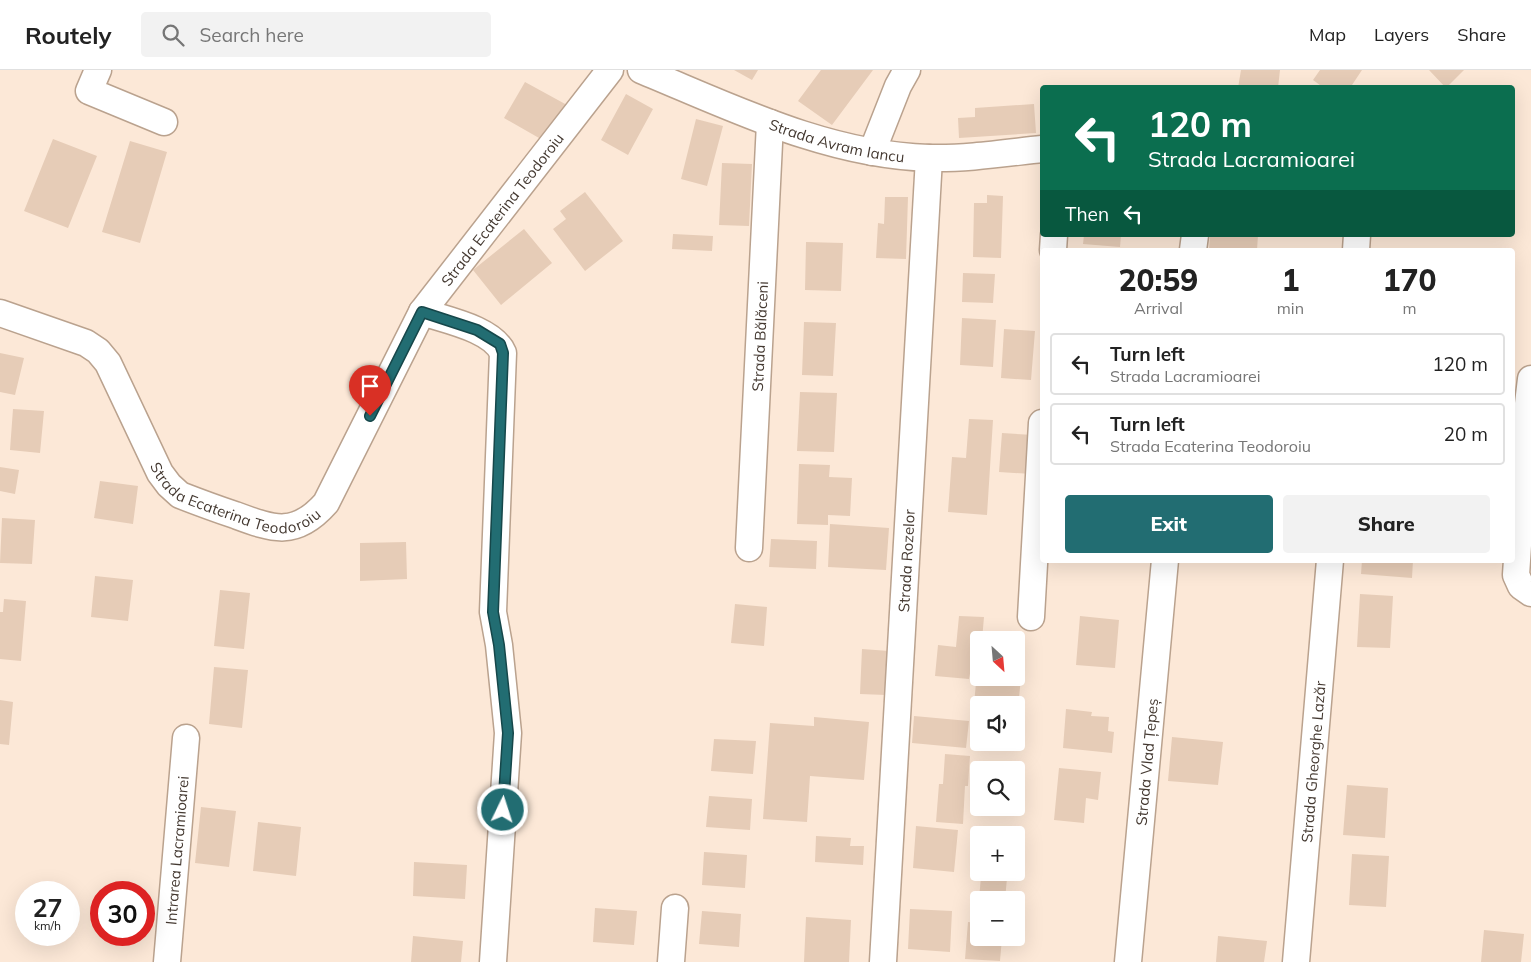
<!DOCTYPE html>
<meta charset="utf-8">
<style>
body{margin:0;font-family:Mulish,sans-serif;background:#f2f2f2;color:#222;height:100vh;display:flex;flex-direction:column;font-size:19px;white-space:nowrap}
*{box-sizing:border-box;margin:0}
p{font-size:16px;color:#767676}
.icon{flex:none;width:28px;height:28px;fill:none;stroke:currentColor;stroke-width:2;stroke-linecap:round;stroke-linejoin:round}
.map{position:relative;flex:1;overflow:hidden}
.drawer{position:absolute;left:1040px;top:178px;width:475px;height:315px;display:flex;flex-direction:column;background:#fff;border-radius:5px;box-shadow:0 5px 20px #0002}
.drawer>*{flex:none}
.top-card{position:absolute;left:1040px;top:15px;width:475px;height:152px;border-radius:5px;box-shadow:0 5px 20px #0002;background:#0b6e4f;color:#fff;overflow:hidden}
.needle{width:32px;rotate:154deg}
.fabs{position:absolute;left:970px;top:561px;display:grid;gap:10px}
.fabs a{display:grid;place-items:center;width:55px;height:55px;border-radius:5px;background:#fff;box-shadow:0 5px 20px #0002;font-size:25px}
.speed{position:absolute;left:15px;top:811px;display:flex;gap:10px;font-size:25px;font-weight:700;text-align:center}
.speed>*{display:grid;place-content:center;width:65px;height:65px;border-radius:50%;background:#fff;box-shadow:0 5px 20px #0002;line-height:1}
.speed small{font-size:12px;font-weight:400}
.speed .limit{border:8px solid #d22;background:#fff;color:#111}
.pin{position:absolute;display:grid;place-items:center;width:42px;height:42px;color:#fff;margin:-51px -21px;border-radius:50% 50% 50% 0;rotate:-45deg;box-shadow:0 0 5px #0007}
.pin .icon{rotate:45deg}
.me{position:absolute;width:55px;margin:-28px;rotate:4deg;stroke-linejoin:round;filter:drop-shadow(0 0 4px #0008)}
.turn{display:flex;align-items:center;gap:18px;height:105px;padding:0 25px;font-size:22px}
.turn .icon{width:65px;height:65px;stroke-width:2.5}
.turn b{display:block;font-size:35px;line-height:42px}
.then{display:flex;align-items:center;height:48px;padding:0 25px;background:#0003;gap:10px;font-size:19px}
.eta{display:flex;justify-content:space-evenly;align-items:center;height:85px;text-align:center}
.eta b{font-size:30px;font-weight:800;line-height:35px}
.primary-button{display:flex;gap:10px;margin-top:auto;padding:10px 25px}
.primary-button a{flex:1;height:58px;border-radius:5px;background:#226d72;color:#fff;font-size:20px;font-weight:800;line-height:58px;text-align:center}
.primary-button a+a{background:#f2f2f2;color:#222}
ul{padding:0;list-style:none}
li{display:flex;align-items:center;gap:15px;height:62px;margin:0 10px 8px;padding:0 15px;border:2px solid #e0e0e0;border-radius:5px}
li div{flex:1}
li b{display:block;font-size:19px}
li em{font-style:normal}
header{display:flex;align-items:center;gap:30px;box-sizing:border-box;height:70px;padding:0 25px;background:#fff;border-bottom:1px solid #e0e0e0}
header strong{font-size:24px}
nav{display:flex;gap:28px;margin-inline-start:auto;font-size:18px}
.search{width:350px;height:45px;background:#f2f2f2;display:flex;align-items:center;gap:12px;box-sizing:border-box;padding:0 18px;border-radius:5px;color:#767676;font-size:19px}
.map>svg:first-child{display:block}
</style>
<header>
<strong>Routely</strong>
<div class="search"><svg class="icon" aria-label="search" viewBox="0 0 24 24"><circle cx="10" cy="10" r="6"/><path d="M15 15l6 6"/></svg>Search here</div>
<nav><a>Map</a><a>Layers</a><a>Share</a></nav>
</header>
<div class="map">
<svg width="1531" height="892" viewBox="0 0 1531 892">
<rect width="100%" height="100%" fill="#fce8d7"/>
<path fill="#e6ccb7" d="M734,0H758L752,10Z
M821,0H873L832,55L798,31Z
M1241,0H1280L1278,18H1238Z
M1320,0H1362L1350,18H1324L1313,10Z
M1429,0H1464L1446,18Z
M525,12L567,35L546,72L504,48Z
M626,24L653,39L628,85L601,70Z
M1034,34L1036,63L959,68L958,48L975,47V38Z
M696,49L723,56L707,116L681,109Z
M53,69L97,86L68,158L24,141Z
M130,71L167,82L140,173L102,162Z
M722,93L752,94L749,156L719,155Z
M585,122L623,171L585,201L553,159L566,149L560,141Z
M987,125L1003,126L1001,188L973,187L974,133H987Z
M885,127H908L906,189L876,188L878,153L884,154Z
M524,159L552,193L501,235L473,200Z
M673,164L713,166L712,181L672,179Z
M1084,165H1121L1120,177L1083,174Z
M1210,165H1258L1257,180H1209Z
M806,172L843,173L841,221L805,220Z
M963,203L995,204L993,233L962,232Z
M962,248L996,250L993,297L960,295Z
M804,252L836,253L833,306L802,305Z
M1004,259L1035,261L1031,310L1001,308Z
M0,283L24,288L15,325L0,322Z
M800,322L837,323L834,382L797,381Z
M13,339L44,341L40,383L10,380Z
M969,349L993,350L987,445L948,442L952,387L966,388Z
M1002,363L1034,365L1032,404L999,402Z
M799,394L830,395L829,407L852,408L850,446L828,445V455L797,454Z
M0,397L19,400L15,424L0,421Z
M100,411L138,416L133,454L94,448Z
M2,448L35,450L32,494L0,493Z
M830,454L889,458L886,500L828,497Z
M771,469L817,471L816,499L769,497Z
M406,472L407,509L360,511V473Z
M1362,490H1413L1412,508L1361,504Z
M95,506L133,510L128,551L91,547Z
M220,520L250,523L244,579L214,576Z
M1360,524L1393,526L1390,578L1357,577Z
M4,529L26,531L21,591L0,589V542H3Z
M735,534L767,537L764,576L731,573Z
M959,546L984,547L982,570H979V598H971L969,609L935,606L938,575L956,577Z
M1080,546L1119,550L1115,598L1076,595Z
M862,579L889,581L886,625L860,624Z
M1016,596L1022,597L1018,638H1016V635H974L977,601H979V608H1016Z
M214,597L248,600L242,658L209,654Z
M0,630L13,632L9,675L0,674Z
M1066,639L1092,642L1091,646L1109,647L1108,661L1114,662L1112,683L1063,678Z
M914,646L969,651L966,678L912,673Z
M814,647L869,652L864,710L810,706L807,752L763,749L770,653L814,656Z
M1172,667L1223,672L1218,715L1168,711Z
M714,669L756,671L753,704L711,701Z
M945,684L970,686L968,716H965L963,754L936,752L939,714H943Z
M1059,698L1101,702L1098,730L1086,728L1084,753L1054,750Z
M1347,715L1388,718L1385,768L1343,765Z
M709,726L752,729L750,760L706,757Z
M201,737L236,741L229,797L195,793Z
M258,752L301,757L296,806L253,801Z
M916,756L958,760L954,802L913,798Z
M816,766L851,768L850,776H864L863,795L815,792Z
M704,782L747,785L745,818L702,815Z
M1352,784L1389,786L1386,837L1349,835Z
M414,792L467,795L465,829L413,826Z
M981,806L1007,808L1005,830H979Z
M595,838L637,841L634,875L593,872Z
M910,839L952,841L950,882L908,879Z
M702,841L741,844L739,877L699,874Z
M806,847L851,850L849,892H804Z
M968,852L979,853V868H1002L1000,891L965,889Z
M1484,860L1524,864L1521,892H1481Z
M413,866L463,871L461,892H411Z
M1218,866L1267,871L1264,892H1216Z"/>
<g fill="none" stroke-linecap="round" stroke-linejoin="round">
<defs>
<g id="minor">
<path d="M98,0L89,21L164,52"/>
<path id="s1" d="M641,0C733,38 827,85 929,88C967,89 1005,83 1042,79"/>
<path d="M872,82L898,16L907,0"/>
<path d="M1053,180L1054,165"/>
<path d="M1193,180L1195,165"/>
<path d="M1356,180L1357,165"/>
<path d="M422,242C446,250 493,259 503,283L493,542L499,575L508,663L493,892"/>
<path id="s2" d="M0,243L86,273L98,281L108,293L160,403L169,415L180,425C198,432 217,439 235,445C273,459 295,468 326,433L422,242L610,0"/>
<path d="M1531,309L1527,342L1516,505L1521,516L1531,523"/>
<path id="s3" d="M749,478L770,53"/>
<path d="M1031,547L1042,353"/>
<path id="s4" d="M167,892L186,668"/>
<path d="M671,892L675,838"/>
<path id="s5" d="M883,892L929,88"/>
<path id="s6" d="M1128,892L1165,490"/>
<path id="s7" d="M1296,892L1330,490"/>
</g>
</defs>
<use href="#minor" stroke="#baa28e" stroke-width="29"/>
<use href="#minor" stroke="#fff" stroke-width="26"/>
</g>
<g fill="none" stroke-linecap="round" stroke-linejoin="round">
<defs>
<path id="route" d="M370,346L422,242L477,260L500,274L503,283L493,542L499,575L508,663L503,740"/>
</defs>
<use href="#route" stroke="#16474a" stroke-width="12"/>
<use href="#route" stroke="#226d72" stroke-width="9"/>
</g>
<g text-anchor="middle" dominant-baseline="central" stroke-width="4" stroke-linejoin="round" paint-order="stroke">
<g font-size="15" fill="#443931" stroke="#fce8d7">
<text stroke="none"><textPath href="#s1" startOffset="209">Strada Avram Iancu</textPath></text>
<text stroke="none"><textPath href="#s2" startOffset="776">Strada Ecaterina Teodoroiu</textPath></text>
<text stroke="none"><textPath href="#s3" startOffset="212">Strada Bălăceni</textPath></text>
<text stroke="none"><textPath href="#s2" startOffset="326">Strada Ecaterina Teodoroiu</textPath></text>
<text stroke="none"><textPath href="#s5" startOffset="402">Strada Rozelor</textPath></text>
<text stroke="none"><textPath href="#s6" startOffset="201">Strada Vlad Țepeș</textPath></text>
<text stroke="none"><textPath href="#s7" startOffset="201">Strada Gheorghe Lazăr</textPath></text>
<text stroke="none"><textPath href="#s4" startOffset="112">Intrarea Lacramioarei</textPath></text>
</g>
</g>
</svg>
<div class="fabs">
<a><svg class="needle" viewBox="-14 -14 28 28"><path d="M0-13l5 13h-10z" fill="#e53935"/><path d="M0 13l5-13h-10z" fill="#767676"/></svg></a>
<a><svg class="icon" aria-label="sound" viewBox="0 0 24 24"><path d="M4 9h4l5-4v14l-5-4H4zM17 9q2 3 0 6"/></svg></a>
<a><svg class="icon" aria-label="search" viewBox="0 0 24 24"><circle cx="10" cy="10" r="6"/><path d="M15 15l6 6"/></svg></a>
<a>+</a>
<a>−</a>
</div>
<div class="speed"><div>27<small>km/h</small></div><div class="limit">30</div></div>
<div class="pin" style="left:370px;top:346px;background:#d93025"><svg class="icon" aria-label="arrive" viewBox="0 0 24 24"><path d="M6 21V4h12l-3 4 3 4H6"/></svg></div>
<svg class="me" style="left:503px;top:740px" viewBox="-20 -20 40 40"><circle r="17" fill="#226d72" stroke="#fff" stroke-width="3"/><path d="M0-11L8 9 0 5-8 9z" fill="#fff"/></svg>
<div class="top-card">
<div class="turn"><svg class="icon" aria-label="left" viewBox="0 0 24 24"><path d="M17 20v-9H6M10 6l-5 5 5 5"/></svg><div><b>120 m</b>Strada Lacramioarei</div></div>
<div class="then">Then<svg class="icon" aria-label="left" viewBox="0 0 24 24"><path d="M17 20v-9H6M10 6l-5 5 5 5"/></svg></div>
</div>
<section class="drawer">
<div class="eta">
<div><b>20:59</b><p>Arrival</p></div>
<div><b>1</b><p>min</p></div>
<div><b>170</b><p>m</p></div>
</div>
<ul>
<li><svg class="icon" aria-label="left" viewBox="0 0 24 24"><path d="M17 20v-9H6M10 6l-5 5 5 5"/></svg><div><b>Turn left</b><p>Strada Lacramioarei</p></div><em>120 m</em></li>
<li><svg class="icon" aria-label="left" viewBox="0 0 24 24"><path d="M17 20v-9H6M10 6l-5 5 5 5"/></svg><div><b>Turn left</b><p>Strada Ecaterina Teodoroiu</p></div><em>20 m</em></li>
</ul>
<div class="primary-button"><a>Exit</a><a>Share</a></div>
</section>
</div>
